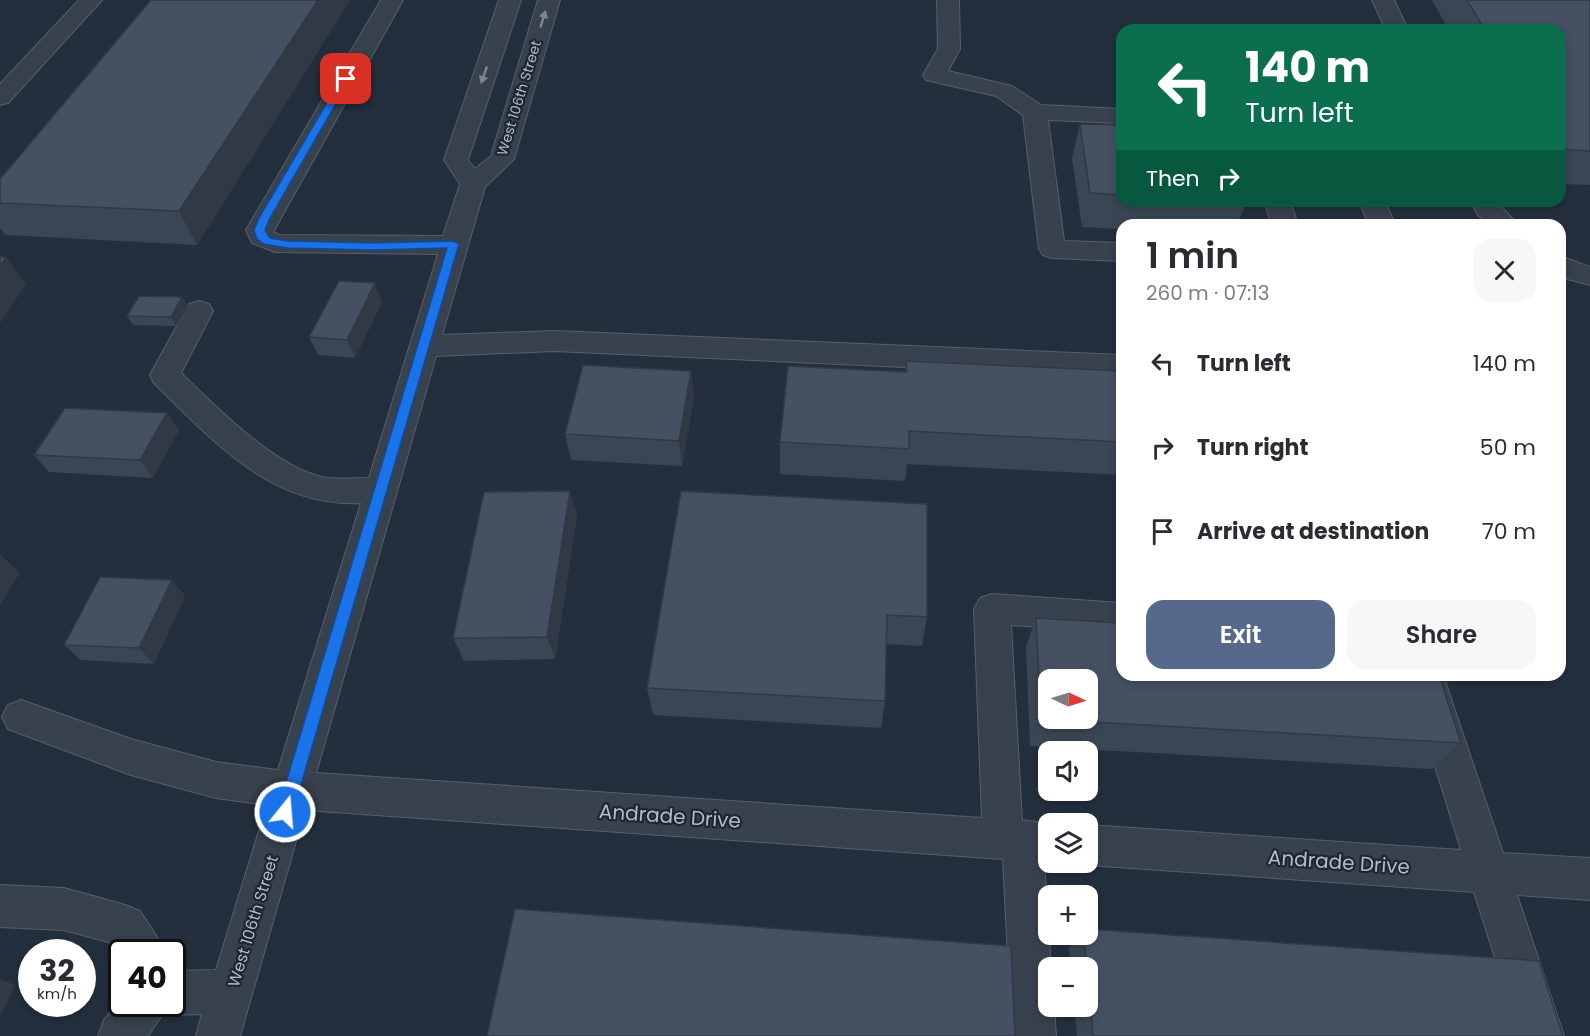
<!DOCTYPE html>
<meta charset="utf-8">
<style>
body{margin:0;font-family:Poppins,sans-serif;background:#f7f7f7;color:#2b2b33;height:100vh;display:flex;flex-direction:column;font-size:22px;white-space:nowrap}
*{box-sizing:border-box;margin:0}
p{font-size:20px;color:#7c7c81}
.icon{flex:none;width:33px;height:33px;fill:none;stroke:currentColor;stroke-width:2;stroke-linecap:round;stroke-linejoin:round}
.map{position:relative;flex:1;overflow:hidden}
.details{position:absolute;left:1116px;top:219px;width:450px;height:462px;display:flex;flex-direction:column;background:#fff;border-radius:18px;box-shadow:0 3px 9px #0003}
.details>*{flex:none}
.guide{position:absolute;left:1116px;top:24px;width:450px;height:183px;border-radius:18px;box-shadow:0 3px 9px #0003;background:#0b6e4f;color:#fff;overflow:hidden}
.needle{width:39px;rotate:94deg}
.buttons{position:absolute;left:1038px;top:669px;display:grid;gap:12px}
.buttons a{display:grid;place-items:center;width:60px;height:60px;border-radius:12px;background:#fff;box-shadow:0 3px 9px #0003;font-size:30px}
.speed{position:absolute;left:18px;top:939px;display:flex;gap:12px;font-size:30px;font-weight:700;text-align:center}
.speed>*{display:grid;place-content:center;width:78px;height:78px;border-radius:50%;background:#fff;box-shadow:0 3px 9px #0003;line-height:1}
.speed small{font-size:15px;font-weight:400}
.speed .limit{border:3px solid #111;border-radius:9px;background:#fff;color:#111}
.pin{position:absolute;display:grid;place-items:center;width:51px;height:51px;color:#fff;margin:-26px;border-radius:12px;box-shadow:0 3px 9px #0006}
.me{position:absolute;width:66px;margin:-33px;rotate:17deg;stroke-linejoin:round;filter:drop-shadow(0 0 4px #0008)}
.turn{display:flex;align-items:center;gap:21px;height:126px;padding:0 30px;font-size:27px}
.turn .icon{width:78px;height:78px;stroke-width:2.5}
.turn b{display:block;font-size:42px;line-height:51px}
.then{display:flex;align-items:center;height:57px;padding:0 30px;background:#0003;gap:12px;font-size:22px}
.round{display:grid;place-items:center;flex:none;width:63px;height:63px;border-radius:18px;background:#f7f7f7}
.summary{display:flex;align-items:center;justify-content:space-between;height:102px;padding:0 30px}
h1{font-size:36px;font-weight:600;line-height:45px}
.primary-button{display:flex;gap:12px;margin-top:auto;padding:12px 30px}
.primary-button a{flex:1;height:69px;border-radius:18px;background:#56698c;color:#fff;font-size:24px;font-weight:600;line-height:69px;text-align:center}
.primary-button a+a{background:#f7f7f7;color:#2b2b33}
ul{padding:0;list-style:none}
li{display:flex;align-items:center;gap:18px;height:84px;padding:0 30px}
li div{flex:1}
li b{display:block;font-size:22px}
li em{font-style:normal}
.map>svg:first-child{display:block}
</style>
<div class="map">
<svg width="1590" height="1036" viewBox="0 0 1590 1036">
<rect width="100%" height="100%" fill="#242f3e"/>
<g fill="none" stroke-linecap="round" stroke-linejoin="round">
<defs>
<path id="minor" d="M79,0H102L8,103L0,105V84Z
M381,0H403L273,232L279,235L443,236L460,184L444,160L499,0H521L468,160L475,169L491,156L538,0H560L514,159L485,187L442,335L554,331L1122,355V377L554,351L436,356L316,773L982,818L974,609L980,598L992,594L1122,603V633L1011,625L1022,820L1051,824H1048V862H1044L1051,968H1048V1006H1054L1056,1036H1012L1003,859L305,810L240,1036H196L202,1014L172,1015L164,1012L148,1036H98L104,1020L122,998V1004H172V971L216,970L267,805L216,798L131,775L8,729L2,717L8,705L21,700L131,739L216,762L278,770L361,503C272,508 212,440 154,383L150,375L189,304L199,301L209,304L213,311L181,373C216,407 274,466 322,477C337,480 353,478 369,478L438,254L275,252L252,243L246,230Z
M937,0H959L960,49L948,71L1012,86L1041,105L1122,109V123L1048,120L1064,241L1122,243V261L1052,258L1043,255L1039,249L1023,115L996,96L926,80L923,75L938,49Z
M1372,0H1394L1408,30H1386Z
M1264,201H1290L1298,225H1272Z
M1359,201H1385L1395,225H1369Z
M1470,201H1496L1518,225H1489L1478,215Z
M1560,256L1590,267V285L1560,277Z
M1407,675H1443L1503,853L1590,858V900L1517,895L1564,1036H1520L1474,892L1088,865L1082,862H1088V825L1461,850Z
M0,885L64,888L125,905L140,911L157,937L163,952H122V959L112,943L64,930L0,927Z"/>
</defs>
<use href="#minor" stroke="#565f6c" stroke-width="2"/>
<use href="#minor" fill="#38414e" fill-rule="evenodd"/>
</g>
<path fill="#3b4654" d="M151,0H350L197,245L5,235L0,228V179Z
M1432,0H1590V185L1560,184V30H1449Z
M1114,118H1122V201H1247L1237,225H1122V229L1082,227L1072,158L1080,124L1112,125Z
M182,297L188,306L176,326L133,325L127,316Z
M382,302L355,358L318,355L309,337Z
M906,361L1122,371V475L907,464L905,481L780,474V442L905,372Z
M694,396L682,466L571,460L565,434Z
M179,430L153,478L49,472L34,455Z
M681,491L927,617L922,646L886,644L885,701L881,728L653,715L647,688Z
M577,516L555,659L464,661L453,638Z
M172,580L185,596L154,664L81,660L64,645Z
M1036,618L1461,743L1432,769L1030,746L1026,647Z
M1079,934H1088L1563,1036H1077L1074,1006H1088V968H1071L1069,949Z"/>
<path fill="#303945" d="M318,0H350L197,245L179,211Z
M6,257L26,284L0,323V266Z
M375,283L382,302L355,358L347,340Z
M182,297L188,306L176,326L171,317Z
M691,371L694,396L682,466L679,441Z
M167,413L179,430L153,478L140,460Z
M570,491L577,516L555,659L547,637Z
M0,554L20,573L0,605Z
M172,580L185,596L154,664L139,648Z
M0,979L15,985L0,1018Z"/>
<path fill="#455162" stroke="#303945" stroke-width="1.5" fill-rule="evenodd" d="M151,0H318L179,211L0,203V179Z
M1467,0H1590V151L1560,149V30H1485Z
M1114,118H1122V195L1090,193L1080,124L1115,125Z
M0,257H6L0,266Z
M339,281L375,283L347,340L309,337Z
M139,296L182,297L171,317L127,316Z
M906,361L1122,371V442L909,431V449L780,442L788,366L907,372Z
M583,365L691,371L679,441L565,434Z
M65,408L167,413L140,460L34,455Z
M570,491L547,637L453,638L484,492Z
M681,491L927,504V617L887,615L885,701L647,688Z
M100,577L172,580L139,648L64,645Z
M1036,618L1122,623V675H1439L1461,743L1041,719ZM1048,680H1088V718H1048Z
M515,909L1011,946L1015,1036H487Z
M1088,929L1539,961L1563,1036H1093L1088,968H1087L1084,934H1088Z"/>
<defs><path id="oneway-solid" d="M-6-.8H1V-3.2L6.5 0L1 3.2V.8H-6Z" transform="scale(1.5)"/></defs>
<g fill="#7c8592">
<use href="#oneway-solid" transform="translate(543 19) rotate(-73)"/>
<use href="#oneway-solid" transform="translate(484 75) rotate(109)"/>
</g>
<path fill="#1a73e8" stroke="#114b97" stroke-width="1.5" d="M342,77L350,79L270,218L265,230L270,238L288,241L373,243L454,241L459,244L293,812L291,818L285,820L279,818L277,812L447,248L373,250L288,248L264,244L257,239L254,230L259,218Z"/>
<g text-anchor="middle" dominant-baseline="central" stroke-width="4.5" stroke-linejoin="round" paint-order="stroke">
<g font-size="14" fill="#b4bcc9" stroke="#1d2633">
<text transform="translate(519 98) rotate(-73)">West 106th Street</text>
</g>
<g font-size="16" fill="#b4bcc9" stroke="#1d2633">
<text transform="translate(253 921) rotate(-73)">West 106th Street</text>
</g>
<g font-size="20" fill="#b4bcc9" stroke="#1d2633">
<text transform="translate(670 816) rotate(4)">Andrade Drive</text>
<text transform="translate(1339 862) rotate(4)">Andrade Drive</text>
</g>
</g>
</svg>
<div class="buttons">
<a><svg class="needle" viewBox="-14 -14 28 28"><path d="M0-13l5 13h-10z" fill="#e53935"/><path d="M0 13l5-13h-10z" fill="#7c7c81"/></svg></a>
<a><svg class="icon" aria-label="sound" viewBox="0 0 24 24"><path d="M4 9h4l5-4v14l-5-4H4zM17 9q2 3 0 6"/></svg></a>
<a><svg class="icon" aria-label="layers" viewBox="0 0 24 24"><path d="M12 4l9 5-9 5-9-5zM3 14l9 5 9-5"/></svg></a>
<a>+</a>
<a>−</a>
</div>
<div class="speed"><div>32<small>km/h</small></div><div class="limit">40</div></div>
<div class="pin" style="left:346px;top:79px;background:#d93025"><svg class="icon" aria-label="arrive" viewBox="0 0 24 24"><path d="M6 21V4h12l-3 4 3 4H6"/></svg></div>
<svg class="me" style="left:285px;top:812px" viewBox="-20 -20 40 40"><circle r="17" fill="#1a73e8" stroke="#fff" stroke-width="3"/><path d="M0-11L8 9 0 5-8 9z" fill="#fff"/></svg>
<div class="guide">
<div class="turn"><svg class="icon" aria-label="left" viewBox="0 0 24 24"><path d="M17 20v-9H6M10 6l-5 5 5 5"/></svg><div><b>140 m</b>Turn left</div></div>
<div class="then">Then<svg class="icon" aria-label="right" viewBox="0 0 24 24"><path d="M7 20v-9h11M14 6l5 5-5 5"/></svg></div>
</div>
<section class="details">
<div class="summary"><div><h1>1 min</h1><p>260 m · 07:13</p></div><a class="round"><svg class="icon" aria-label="close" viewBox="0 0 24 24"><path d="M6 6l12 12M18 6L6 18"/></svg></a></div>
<ul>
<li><svg class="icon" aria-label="left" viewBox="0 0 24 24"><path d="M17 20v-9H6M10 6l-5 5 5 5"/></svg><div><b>Turn left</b></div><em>140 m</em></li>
<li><svg class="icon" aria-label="right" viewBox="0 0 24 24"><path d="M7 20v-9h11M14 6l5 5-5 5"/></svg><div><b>Turn right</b></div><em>50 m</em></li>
<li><svg class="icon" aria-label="arrive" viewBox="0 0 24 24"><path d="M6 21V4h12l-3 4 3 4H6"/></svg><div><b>Arrive at destination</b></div><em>70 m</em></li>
</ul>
<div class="primary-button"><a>Exit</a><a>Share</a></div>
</section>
</div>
